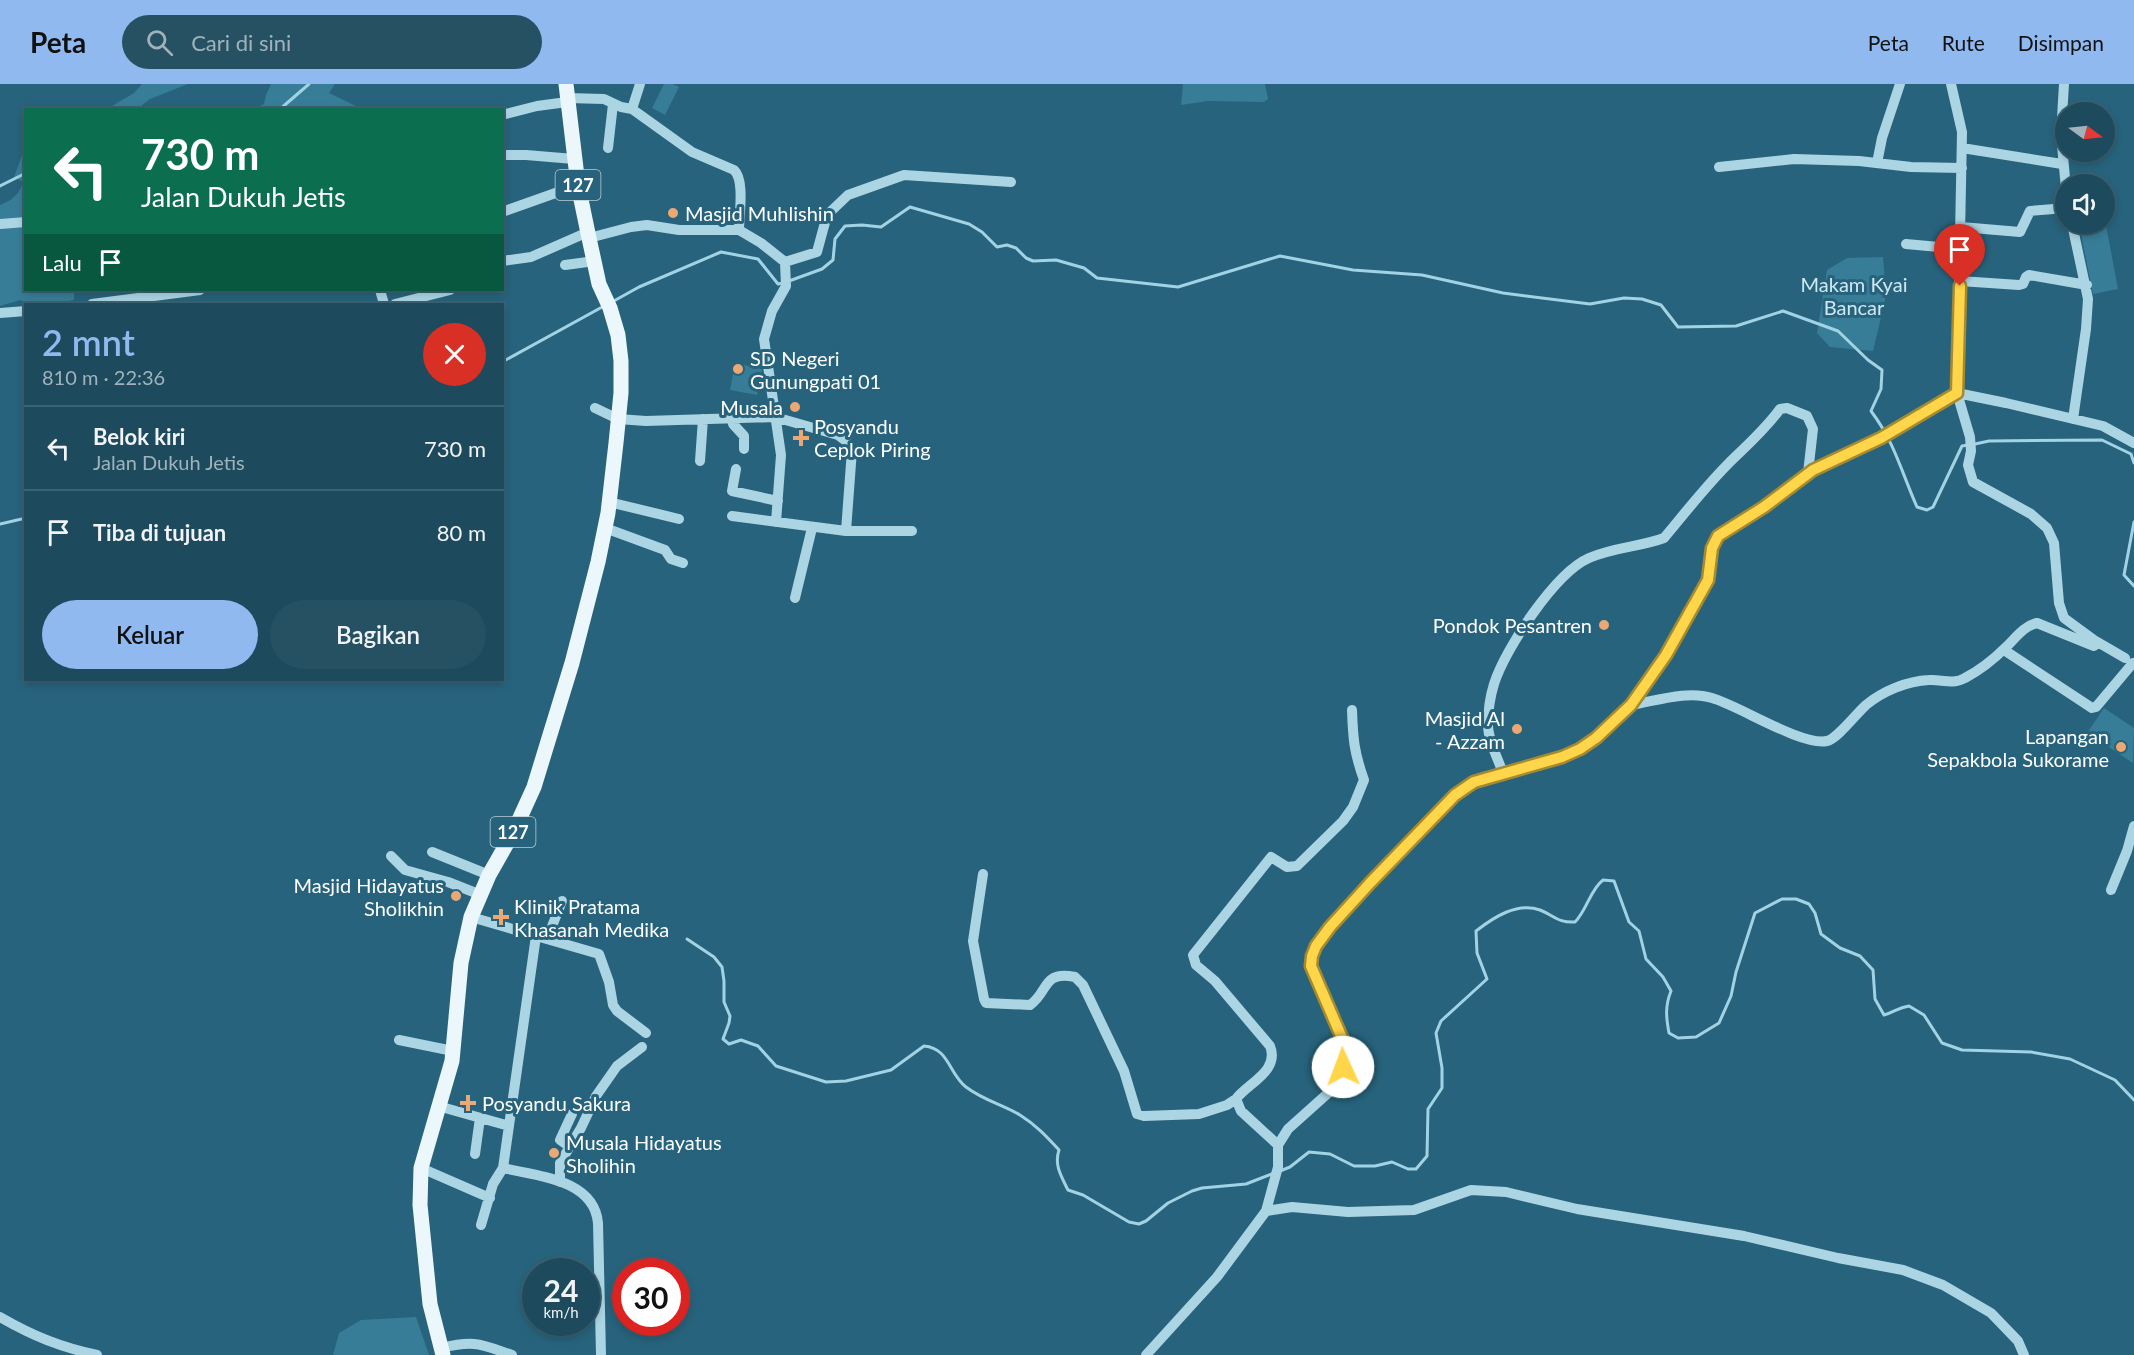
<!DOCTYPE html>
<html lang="id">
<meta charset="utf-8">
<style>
body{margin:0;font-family:Lato,sans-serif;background:#255163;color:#f1f3f6;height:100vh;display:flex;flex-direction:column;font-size:22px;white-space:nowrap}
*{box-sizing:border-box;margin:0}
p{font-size:20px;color:#a0b3bc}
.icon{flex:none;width:33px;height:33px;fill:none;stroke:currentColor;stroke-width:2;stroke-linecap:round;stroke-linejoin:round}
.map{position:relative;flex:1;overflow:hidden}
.drawer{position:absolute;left:24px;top:219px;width:480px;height:378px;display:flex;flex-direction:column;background:#1d4a5d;border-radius:0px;box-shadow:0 3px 9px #0003,0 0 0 2px #3b6272}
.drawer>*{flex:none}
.guide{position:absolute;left:24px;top:24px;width:480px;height:183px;border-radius:0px;box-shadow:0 3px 9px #0003,0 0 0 2px #3b6272;background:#0b6e4f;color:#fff;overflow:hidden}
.needle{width:39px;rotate:105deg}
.buttons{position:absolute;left:2055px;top:18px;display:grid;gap:12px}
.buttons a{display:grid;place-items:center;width:60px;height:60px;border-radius:50%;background:#1d4a5d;box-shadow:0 3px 9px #0003,0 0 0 2px #3b6272;font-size:30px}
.speed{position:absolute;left:522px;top:1174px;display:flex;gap:12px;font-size:30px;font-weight:700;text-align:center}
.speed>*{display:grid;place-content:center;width:78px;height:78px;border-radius:50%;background:#1d4a5d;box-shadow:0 3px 9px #0003,0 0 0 2px #3b6272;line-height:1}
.speed small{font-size:15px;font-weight:400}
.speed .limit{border:9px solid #d22;background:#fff;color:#111}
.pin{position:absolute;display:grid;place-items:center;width:51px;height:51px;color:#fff;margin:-62px -26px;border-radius:50% 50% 50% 0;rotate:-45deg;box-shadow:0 0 6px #0007}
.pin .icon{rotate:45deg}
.me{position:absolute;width:66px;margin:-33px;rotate:358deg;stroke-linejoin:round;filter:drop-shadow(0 0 4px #0008)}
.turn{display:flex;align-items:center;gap:21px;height:126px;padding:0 18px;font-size:27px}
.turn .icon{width:78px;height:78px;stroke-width:2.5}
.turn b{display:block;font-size:42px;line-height:51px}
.then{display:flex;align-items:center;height:57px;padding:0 18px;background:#0003;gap:12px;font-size:22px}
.round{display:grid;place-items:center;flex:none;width:63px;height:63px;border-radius:32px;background:#255163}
.headline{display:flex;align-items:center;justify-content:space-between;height:102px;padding:0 18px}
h1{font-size:36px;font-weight:600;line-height:45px;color:#90b9f0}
.cta{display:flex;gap:12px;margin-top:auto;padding:12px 18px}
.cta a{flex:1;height:69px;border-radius:36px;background:#90b9f0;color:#111;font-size:24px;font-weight:600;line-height:69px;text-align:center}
.cta a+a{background:#255163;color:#f1f3f6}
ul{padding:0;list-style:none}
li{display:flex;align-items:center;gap:18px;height:84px;padding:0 18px;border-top:2px solid #3b6272}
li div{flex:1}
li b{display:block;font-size:22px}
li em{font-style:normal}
header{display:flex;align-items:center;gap:36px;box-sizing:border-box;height:84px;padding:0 30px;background:#90b9f0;color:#111}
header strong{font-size:28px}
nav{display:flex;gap:33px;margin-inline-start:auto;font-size:21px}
.search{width:420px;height:54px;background:#255163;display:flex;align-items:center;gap:15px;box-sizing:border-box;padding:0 21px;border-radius:33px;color:#a0b3bc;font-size:22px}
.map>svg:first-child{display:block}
</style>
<header>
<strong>Peta</strong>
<div class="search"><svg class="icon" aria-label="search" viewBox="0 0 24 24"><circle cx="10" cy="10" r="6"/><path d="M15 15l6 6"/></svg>Cari di sini</div>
<nav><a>Peta</a><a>Rute</a><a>Disimpan</a></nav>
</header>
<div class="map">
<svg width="2134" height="1271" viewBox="0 0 2134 1271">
<rect width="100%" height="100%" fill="#27637c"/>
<path fill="#387d97" d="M142,0H188L150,15L137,25H107L134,9Z
M271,0H335L329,9L362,25H253L264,20L266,11Z
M664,0H673L679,3L665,31L652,24Z
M1183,0H1265L1268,15L1264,18L1208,17L1181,21Z
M25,63L26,206H74V216C55,219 37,224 20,216L0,222V121C11,117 20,110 23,98L14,93Z
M2105,136L2118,205L2093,210L2079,140H2104Z
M1883,173L1886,212L1873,267L1830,263L1817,249L1827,186L1847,174Z
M735,279L762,285L757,311L730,306Z
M2104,624L2134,644L2133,679L2087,649Z
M416,1233L429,1271H333L339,1249L361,1236Z"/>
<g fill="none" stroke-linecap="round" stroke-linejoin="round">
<path stroke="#a1d3e4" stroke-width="3" d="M279,26L309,0
M0,102L26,89
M789,197L822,185L833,176L835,155L845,142L862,141L881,143L910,123L969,140L982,148L997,163L1007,161L1016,164L1026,174L1033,177L1056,176L1084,184L1097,194L1178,203L1280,172L1353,186L1422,191L1503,209L1590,220L1624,214L1642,215L1661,221L1678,243L1736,242L1783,227L1838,247L1868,276L1882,286L1881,305L1871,327C1895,359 1901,387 1917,423L1927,426L1933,423L1962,362L1968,361
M612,218L639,203L721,168L758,175L778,200L783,199
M502,278L604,222
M1975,360L1989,357L2102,356L2131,370L2134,379
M2134,438L2124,491L2134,502
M0,440L26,434
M687,855L714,873L722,883L724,897V918L730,932L729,939L723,955L729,960L741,956L758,962L776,982L826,998L846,997L891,986L924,962C949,964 949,990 966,1003C983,1016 1003,1021 1020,1031C1036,1041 1047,1053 1059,1066C1054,1081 1061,1092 1068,1106L1083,1111L1129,1138L1139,1140L1146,1137L1168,1119L1192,1107L1202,1104L1246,1100L1274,1089
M1280,1087L1290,1083L1309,1068L1330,1070L1354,1082H1375L1392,1078L1408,1085H1416L1427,1072L1428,1025L1442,1004V984L1436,949L1441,937L1487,895L1477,869L1476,847C1494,833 1517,818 1540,826C1555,832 1558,839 1575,838C1587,826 1590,806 1603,796L1614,797L1629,838L1639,847L1646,875L1663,893L1671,907C1665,922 1666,933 1669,949L1678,954L1696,953L1719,939L1731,912L1736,888L1755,829L1782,815H1796L1809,820L1815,829L1821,850L1840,864L1860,872L1873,886L1875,915L1884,931C1895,928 1897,924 1909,922L1924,931L1942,959L1962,966L2031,968L2070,975L2115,996L2134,1016"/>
<path stroke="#acd5e4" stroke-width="10" d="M1951,0L1962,48L1957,309L1970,353L1971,367L1968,381L1973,398L2031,430L2047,444L2054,459L2059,519L2064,534L2094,556L2125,574
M2064,0L2061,50L2066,105
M567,14L604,15L621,23L632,25L692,68L734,86C745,96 739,131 739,146
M632,25L640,0
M502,31L537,22L567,18
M608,64L613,20
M1962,64L2062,80
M502,71H526L574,75
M1877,79L1882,54L1900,0
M1719,83L1794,75L1859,77L1911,83L1962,84
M502,128L578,101
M0,140L26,138
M2072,140L2088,215L2086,245L2073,335
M1961,143L2020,148L2030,127L2066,124
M589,154L631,143L647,141L679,146H739L761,159L785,178L786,202L772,227L764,255L781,371L776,438
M1906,160L1961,165
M502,177L531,173L588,148
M785,178L817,168L827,131L848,111L904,91L1011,98
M565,181L595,177
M1960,197L2019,201L2023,200L2026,193L2029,191L2087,201
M380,206L384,220
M92,220L200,206
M395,220L450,206
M0,229L26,227
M1957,309L2006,319L2103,342L2134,359
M595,324L618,335L646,337L775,333L838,351L846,357L852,366L846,447
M732,334L733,340L744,352V365
M700,377L703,335
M736,385L732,407L778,417
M609,418L679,435
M732,432L846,447H912
M605,444L665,466L671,475L683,479
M795,514L812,444
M2004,566L2092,624L2096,623L2133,579
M1631,621C1656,617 1687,606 1712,614C1740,622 1801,662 1827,657C1837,655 1856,630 1866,621C1883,607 1907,597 1929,596C1941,595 1953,601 1965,594C1978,587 1994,575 2005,564C2015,555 2023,542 2037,539L2094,562
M1503,689C1498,675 1488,656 1488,641C1488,628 1490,613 1494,600C1505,565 1555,489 1589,474C1614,463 1640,463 1664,454C1685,429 1705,403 1728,380C1746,362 1765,346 1780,325L1787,324L1807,332L1813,345L1808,389
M432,768L489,791
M391,772L405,786L448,798L481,811
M983,790L973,857L984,915L986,919L1030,921C1049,908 1042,886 1075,893L1083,901L1124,987L1137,1030L1144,1032L1199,1030L1227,1021L1236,1015
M2111,806L2127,767L2134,742
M471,833L599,870L609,898L613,921L617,927L646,949
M547,855L562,817
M399,956L453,967
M438,1022L509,1042
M1278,1061L1241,1027L1236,1015C1248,999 1280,987 1270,962L1215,897L1196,881L1193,871L1271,773L1287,783L1297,782L1343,737L1353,723L1364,696C1354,668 1353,655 1352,626
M570,1063L560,1056L572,1030
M475,1070L480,1034
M421,1084L490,1114
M503,1084C537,1092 594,1095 598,1139L601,1271
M503,1084L536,852
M560,1098V1079L581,1044L596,1012L617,982L642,963
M1266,1127L1292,1123L1348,1128L1414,1126L1471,1106L1506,1108L1577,1125L1744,1152L1838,1174L1903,1186L1943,1201L1991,1229L2018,1257L2024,1271
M481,1141L493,1100L503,1084
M0,1233C33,1252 60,1263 97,1271
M441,1264C475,1256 480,1260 512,1271
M1146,1271L1217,1193L1266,1127L1278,1083V1061L1288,1045L1336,1002L1343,983L1345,970L1342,954L1311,882L1316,862L1330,843L1370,799L1455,711L1474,698L1562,673L1580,665L1596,654L1631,621L1666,571L1708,496L1712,464L1718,452L1764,423L1813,386L1881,354L1957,309"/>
<path stroke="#ecf7fc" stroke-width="15" d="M443,1271L430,1220L420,1121L421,1084L452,977L461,879L471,833L489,791L514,747L534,703L572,579L598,478L608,429L616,359L621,309V277L618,251L610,224L599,200L589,154L578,101L566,0"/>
</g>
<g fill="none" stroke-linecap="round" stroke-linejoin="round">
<defs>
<path id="route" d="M1343,983L1345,970L1342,954L1311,882L1312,872L1316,862L1330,843L1370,799L1455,711L1474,698L1562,673L1580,665L1596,654L1631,621L1666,571L1708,496L1712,464L1718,452L1764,423L1813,386L1881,354L1957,309L1960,202"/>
</defs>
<use href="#route" stroke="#a68a30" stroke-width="15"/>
<use href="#route" stroke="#ffd54a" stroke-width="10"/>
</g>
<g fill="#eca873" stroke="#27637c" stroke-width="2">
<circle cx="673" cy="129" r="6"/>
<circle cx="738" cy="285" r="6"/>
<circle cx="795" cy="323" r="6"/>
<path d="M798 345h6v6h6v6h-6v6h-6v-6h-6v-6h6z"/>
<circle cx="1604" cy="541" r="6"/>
<circle cx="1517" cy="645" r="6"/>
<circle cx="2121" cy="663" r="6"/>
<circle cx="456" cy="812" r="6"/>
<path d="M498 824h6v6h6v6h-6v6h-6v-6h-6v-6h6z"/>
<path d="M465 1010h6v6h6v6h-6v6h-6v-6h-6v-6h6z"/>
<circle cx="554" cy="1069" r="6"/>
</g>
<g text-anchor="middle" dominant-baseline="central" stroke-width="6" stroke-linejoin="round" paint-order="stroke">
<g fill="#27637c" stroke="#bed0d8" stroke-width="1.5">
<rect x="555.5" y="86" width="45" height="30" rx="4.5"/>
<rect x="490.5" y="733" width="45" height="30" rx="4.5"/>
</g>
<g font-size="18" font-weight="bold" fill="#fff">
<text x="578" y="101">127</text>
<text x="513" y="748">127</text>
</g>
<g font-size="20" fill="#fff" stroke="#27637c" text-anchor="start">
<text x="685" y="129">Masjid Muhlishin</text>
<text x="750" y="274">SD Negeri<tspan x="750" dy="23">Gunungpati 01</tspan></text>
<text x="783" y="323" text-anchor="end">Musala</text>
<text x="814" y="342">Posyandu<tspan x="814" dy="23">Ceplok Piring</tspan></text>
<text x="1592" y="541" text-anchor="end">Pondok Pesantren</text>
<text x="1505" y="634" text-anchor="end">Masjid Al<tspan x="1505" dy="23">- Azzam</tspan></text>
<text x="2109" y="652" text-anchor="end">Lapangan<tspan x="2109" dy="23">Sepakbola Sukorame</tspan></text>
<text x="444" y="801" text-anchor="end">Masjid Hidayatus<tspan x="444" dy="23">Sholikhin</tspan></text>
<text x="514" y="822">Klinik Pratama<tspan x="514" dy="23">Khasanah Medika</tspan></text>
<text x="482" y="1019">Posyandu Sakura</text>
<text x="566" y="1058">Musala Hidayatus<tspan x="566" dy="23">Sholihin</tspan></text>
</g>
<g font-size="20" fill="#cfe9f4" stroke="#27637c">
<text x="1854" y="200">Makam Kyai<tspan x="1854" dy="23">Bancar</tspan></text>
</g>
</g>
</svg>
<div class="buttons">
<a><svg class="needle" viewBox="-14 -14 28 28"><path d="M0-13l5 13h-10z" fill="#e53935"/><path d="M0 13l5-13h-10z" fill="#a0b3bc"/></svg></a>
<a><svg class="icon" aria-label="sound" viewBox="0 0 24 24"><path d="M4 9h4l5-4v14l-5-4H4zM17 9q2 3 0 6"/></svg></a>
</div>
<div class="speed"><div>24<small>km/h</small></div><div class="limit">30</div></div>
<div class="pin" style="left:1960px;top:202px;background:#d93025"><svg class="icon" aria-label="arrive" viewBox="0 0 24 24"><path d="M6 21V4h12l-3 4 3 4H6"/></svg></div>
<svg class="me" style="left:1343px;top:983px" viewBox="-20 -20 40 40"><circle r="19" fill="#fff"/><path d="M0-13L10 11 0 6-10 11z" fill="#ffd54a"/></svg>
<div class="guide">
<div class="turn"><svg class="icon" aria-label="left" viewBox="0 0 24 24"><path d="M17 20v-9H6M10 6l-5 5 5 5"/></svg><div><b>730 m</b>Jalan Dukuh Jetis</div></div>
<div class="then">Lalu<svg class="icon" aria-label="arrive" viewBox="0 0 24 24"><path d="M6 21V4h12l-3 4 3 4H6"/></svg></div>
</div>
<section class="drawer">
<div class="headline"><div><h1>2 mnt</h1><p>810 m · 22:36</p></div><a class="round" style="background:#d93025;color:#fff"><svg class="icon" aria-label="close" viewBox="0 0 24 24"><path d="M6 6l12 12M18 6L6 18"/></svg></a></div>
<ul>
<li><svg class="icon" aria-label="left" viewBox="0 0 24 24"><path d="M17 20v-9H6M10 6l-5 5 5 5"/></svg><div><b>Belok kiri</b><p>Jalan Dukuh Jetis</p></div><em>730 m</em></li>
<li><svg class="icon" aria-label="arrive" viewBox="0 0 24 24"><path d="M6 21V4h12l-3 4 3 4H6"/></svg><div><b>Tiba di tujuan</b></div><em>80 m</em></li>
</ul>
<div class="cta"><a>Keluar</a><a>Bagikan</a></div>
</section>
</div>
